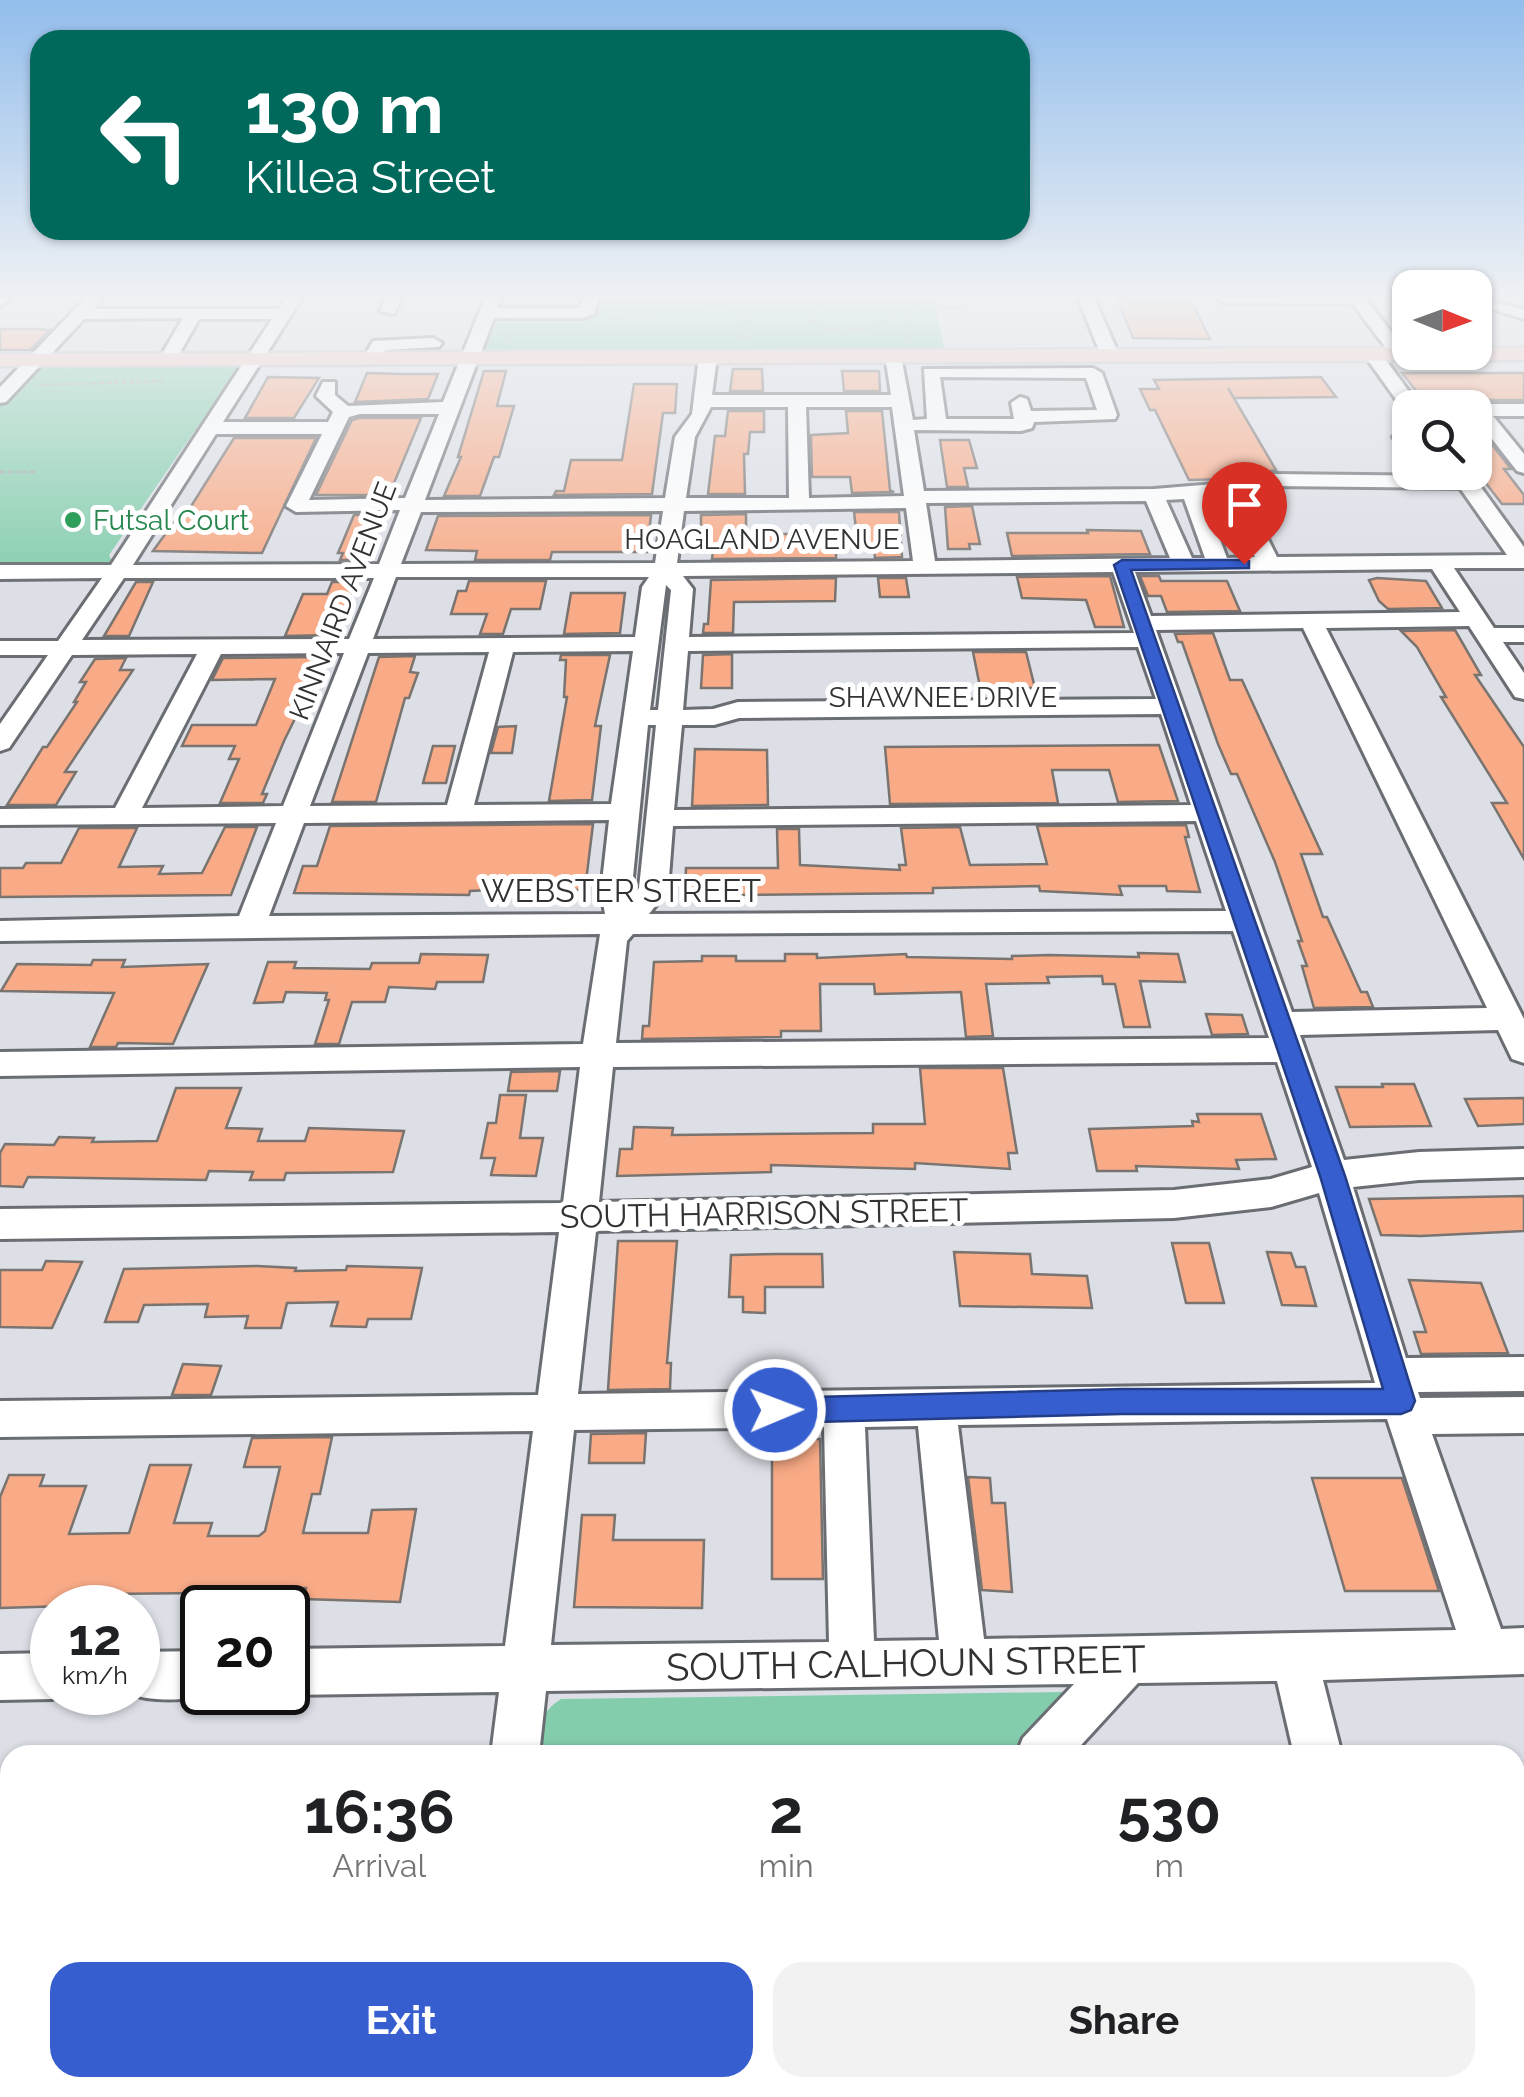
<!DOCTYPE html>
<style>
body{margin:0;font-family:Raleway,sans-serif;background:#f2f2f2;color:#202124;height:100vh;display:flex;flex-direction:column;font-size:38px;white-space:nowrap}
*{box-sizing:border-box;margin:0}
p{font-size:32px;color:#757577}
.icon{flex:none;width:55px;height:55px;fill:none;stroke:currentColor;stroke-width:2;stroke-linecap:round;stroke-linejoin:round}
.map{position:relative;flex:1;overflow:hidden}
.sheet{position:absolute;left:0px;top:1745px;width:1525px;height:352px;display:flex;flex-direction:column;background:#fff;border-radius:30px 30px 0 0;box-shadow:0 2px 8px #0004}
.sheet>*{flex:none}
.banner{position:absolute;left:30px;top:30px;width:1000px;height:210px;border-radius:30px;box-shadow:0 2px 8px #0004;background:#00695c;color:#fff;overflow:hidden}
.needle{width:65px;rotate:91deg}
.tools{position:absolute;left:1392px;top:270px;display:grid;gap:20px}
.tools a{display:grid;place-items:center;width:100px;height:100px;border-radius:20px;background:#fff;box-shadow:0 2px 8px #0004;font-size:50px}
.speed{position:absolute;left:30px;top:1585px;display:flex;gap:20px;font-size:50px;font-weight:700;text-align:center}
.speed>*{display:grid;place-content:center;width:130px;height:130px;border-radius:50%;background:#fff;box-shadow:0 2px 8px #0004;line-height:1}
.speed small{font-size:25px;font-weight:400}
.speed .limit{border:5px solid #111;border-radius:15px;background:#fff;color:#111}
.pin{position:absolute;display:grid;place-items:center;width:85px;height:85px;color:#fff;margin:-102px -42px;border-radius:50% 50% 50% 0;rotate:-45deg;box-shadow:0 0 10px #0007}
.pin .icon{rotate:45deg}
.me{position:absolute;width:110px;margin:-55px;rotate:89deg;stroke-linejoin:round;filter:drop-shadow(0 0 8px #0008)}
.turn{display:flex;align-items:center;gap:35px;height:210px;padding:0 50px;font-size:45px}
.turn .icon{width:130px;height:130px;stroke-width:2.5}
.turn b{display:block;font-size:70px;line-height:85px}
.eta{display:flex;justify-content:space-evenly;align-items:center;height:170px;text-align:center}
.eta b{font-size:60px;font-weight:700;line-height:70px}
.cta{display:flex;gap:20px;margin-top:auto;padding:20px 50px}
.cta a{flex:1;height:115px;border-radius:30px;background:#375ecf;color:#fff;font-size:40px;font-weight:700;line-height:115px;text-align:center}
.cta a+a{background:#f2f2f2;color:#202124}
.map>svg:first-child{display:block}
</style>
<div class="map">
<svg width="1524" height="2097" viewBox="0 0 1524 2097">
<rect width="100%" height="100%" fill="#dcdfe6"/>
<path fill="#83cdac" d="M596,298H933L946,355L469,356L485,316L591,315Z
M254,359L238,368L109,555L117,572H0V398L36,360Z
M1062,1692L1074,1704L1040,1755H536C538,1729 539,1713 561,1699Z
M503,2088H697L687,2097H502Z"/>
<path fill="#f9aa86" stroke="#7a7471" stroke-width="2.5" d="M1117,298L1192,303L1210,339L1133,338Z
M0,329H37L50,330L30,350H0Z
M733,369H762L763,391H730Z
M484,371H506L497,406H514L499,457H494L480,496H444L461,457H458Z
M842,371H879L880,391H844Z
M367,373L401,374H438L428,399L355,402Z
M1402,373H1524V400H1475L1463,408H1430Z
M268,377L319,378L294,418H245Z
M1321,377L1336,397L1234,398L1228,388L1276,470L1225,479L1189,480L1155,410H1150L1140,389H1159L1154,380Z
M634,384H677L675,413H663L652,494L554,495L556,491H564L571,460H622Z
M728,411H764V432H750L748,454H744L745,494H708L715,436H725Z
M846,411H882L890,490L894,492L852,493L850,477H812L811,435L848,433Z
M360,418H421L389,495H316L352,420Z
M1475,423L1511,469H1504L1524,495V504H1502L1475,469Z
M234,438H316L262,553L153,551L184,508H190Z
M940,440H969L977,468H964L968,487H947Z
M972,506L980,544H969L970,549H948L945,507Z
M854,512H899L902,557L875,558L874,547H858Z
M381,514L365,560H340L343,553H338L354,515Z
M746,514V534H837L836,558L712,559L713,551H701V515Z
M651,515L647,552H552L550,560H475L477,551L426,550L438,516Z
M1087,530L1141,531L1150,554L1012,556L1007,533H1088Z
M1110,576L1124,627H1095L1086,600L1022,598L1017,577Z
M1140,576H1159L1161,581H1227L1240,611L1167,612L1161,596H1148Z
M836,578L835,601L734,602L733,633H703L704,624H708L711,580Z
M878,578H906L909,597H880Z
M1377,578L1426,581L1442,608L1388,609L1379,601L1369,580Z
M469,581H546L540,609H511L503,634H480L487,614H451L458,591H466Z
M136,582H153L129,636H104Z
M332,582H357L332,635L285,636L303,594H327Z
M571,593H625L620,633L564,634Z
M1455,630L1481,675H1475L1524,747V859L1492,803H1507L1441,697H1446L1417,647L1401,631Z
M1213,633L1230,680H1242L1322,854H1301L1323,917H1327L1361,992H1367L1373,1007L1314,1008L1302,966H1307L1298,941H1302L1275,862L1237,774H1231L1218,744L1182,642H1178L1175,634Z
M973,652H1026L1035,688L980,687Z
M732,654V688H701L703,655Z
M561,655H610L595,726H601L592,800L549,801L567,697H564L566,660H560Z
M415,656L410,672L418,673L409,698H405L376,802H332L379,657Z
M314,657L302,688H310L284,741L262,794H267L263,803H220L239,759H229L235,746H182L192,725H256L275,679L212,680L223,658Z
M126,658L120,670H133L65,772H76L56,805H7L43,747H47L77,702H74L86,682H80L95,659Z
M516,726L512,753H491L498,727Z
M1159,745L1178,801L1118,802L1109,770H1052L1058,803L890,804L885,747Z
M433,746H455L446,783H423Z
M695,749L767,750L768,805L692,806Z
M593,824L585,890L511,889L470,891L469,895L294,893L303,866H317L330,826Z
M1186,825L1189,837H1185L1200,892L1167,891L1166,886H1119L1122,895L1040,891L1039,886L933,888V893L728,895V890L685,891L686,868H778L777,829H799L800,865L900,870L899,865H906L901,828L960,827L970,865L1047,864L1037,826Z
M225,827H257L231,895L0,897V868H23L26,863H61L79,828H137L119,867L163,866L159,874L202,873Z
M1138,953L1178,954L1185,982L1140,981L1150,1027H1124L1115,984H1103L1102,976L1047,977L1049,983L986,984L993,1036L966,1037L961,992L875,994L874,984H820L821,1031H781V1037L642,1039L643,1026H649L654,962L702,961V956H736V961H785V954H817V958L906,954L907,957L1012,959V956L1049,955L1139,957Z
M421,954L488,955L483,982H437L435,989L389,987L385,1002H352L339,1044H315L329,1000H325L327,993L286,992L283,1002L254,1003L268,962H296L294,968L370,969L372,963H419Z
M93,960H125L122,967L208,964L173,1044L118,1043L116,1047H90L114,993L1,991L17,964L91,965Z
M1206,1014L1242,1015L1248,1034L1212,1035Z
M920,1068H1003L1017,1153H1008L1010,1169L915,1163V1169L771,1165V1172L617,1176L620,1149H632L634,1127L673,1128L672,1135L873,1133V1124H925Z
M560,1071L557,1091H508L511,1072Z
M1382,1084H1414L1431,1126L1350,1127L1336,1087H1383Z
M176,1088H241L226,1128L262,1129L258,1141H305L309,1128L404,1131L393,1172L286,1173L284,1180H250L253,1172L209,1171L206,1180L28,1177L23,1187L0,1186V1153L5,1144L54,1145L59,1137L94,1138L92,1142L157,1141Z
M500,1095H526L520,1138H543L536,1176L491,1175L495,1158H481L488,1123H496Z
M1524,1098V1124L1478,1126L1465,1099Z
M1197,1114H1261L1276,1159L1236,1160L1239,1169L1136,1166L1137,1171H1097L1089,1129L1193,1126L1192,1121L1199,1122Z
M1524,1196V1231L1421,1236L1381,1235L1369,1199Z
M618,1241H677L667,1363H671L670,1389L608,1390Z
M1172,1243H1209L1224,1303H1186Z
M954,1252L1030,1254L1032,1274L1087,1276L1092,1308L960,1306Z
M1267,1252L1291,1253L1296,1267H1305L1316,1306L1282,1305Z
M779,1254H822L823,1287H765V1313L743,1312V1297H729L731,1255Z
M46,1261L82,1262L52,1328L0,1327V1270H42Z
M257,1266L296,1268L295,1271L346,1270L347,1266L422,1268L411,1319H368L366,1327L331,1326L338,1302L287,1303L281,1328H245L248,1316L205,1317L208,1304L144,1305L138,1322H105L124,1269Z
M1409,1280L1481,1283L1508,1353L1421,1354L1414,1332H1426Z
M183,1364L221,1366L211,1395H172Z
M646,1433L644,1463H589L591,1434Z
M332,1437L320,1494H312L303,1533H368L372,1510L416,1509L400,1602L303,1599L306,1588L243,1589L240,1597H199L200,1593L104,1594L100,1605L0,1608V1497L9,1475H44L40,1486H86L69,1534L129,1533L150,1465H191L174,1523H212L208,1536H259L265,1531L280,1467H244L252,1438Z
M772,1439H820L823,1579H772Z
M968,1477L990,1478L992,1503H1005L1012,1592L982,1590Z
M1312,1478H1402L1439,1591H1345Z
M582,1515H615L613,1540H704L702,1608L574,1607Z"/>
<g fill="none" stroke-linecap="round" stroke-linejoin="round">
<defs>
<path id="minor" d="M0,298H11L0,306Z
M86,298H103L94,309H279L286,298H302L223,422H328L333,412L316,396L323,382H335V395L348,406L443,402L485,298H501L497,308H580L583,298H599L594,314L583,318H494L425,500L665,498L675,437L692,414L699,357L708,352L717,357L712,395H891L885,355L900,351L913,420L927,419L924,369L1093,368L1102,373L1117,415L1115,419L1034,422L1032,428L1021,431L914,430L924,491L1154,489L1239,482L1274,474L1452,476L1449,472H1470L1524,547V568H1454L1494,628H1524V642H1503L1524,673V699L1515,697L1469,626L1326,628L1524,1019V1063L1512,1059L1498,1030L1300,1035L1344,1160L1419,1152L1524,1149V1177L1419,1180L1353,1187L1406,1358L1524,1357V1391L1418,1392L1420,1398L1524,1397V1433L1432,1434L1501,1629L1524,1628V1674L1323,1680L1342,1755H1294L1277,1681L1138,1683L1072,1755H1016L1023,1738L1074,1684L546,1691L539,1755H491L499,1692L288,1695L282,1692H288V1649L505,1646L533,1431L0,1437V1401L538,1395L559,1232L0,1239V1209L563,1203L580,1067L0,1076V1052L583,1044L600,934L0,941V921L239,916L276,823L0,825V809L115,808L197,654L72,655L9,748L0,751V724L48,655H0V641H58L102,578L0,579V565H111L272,319H199L174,363L168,364L159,359L183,318L84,319L6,402L0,403V387ZM940,377L1086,378L1097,410L1031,411L1027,399L1020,397L1011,403L1014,419H946ZM711,407H788L789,498H686L695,437ZM806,407H892L904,496L809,498ZM360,414H439L405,498L309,500L349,417ZM216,434H322L286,506L296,512L400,510L379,564L133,565ZM1274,486L1460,488L1507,555L1277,557L1245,493ZM1226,495L1255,557L1227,558L1204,497ZM1184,499L1205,558H1192L1166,500ZM1146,501L1170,558L935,561L926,503ZM906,508L913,561L677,563L684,511ZM663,511L655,563L401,564L421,512ZM1432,569L1460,612L1151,616L1135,572ZM1113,572L1134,633L689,637L693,589L683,576ZM396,577H649L642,587L635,637L373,639ZM124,578H374L349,639L82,640ZM666,585L671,590L658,710H650ZM1303,628L1487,1008L1292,1012L1156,630ZM1138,647L1156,699L738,702L713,709L683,710L688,651ZM633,651L611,804L474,805L513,652ZM489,652L447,805L310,806L368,653ZM344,653L283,806L142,808L221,654ZM1161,714L1191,805L674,810L682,725H714L739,718ZM648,725H656L639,888L631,897ZM609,820L601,891L605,914L269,916L304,823ZM1196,821L1226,911L649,914L668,890L673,826ZM1233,931L1269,1038L616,1043L627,941L633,934ZM1277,1062L1312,1167L1271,1179L1174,1190L599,1202L613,1067ZM1319,1193L1375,1383L578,1394L596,1231L1174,1218L1271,1207ZM1387,1419L1456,1630L984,1639L958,1425ZM918,1426L939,1640L874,1641L865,1427ZM824,1427L829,1642L551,1645L574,1430Z
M386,298H402L394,314L380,311Z
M1078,298H1094L1119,355L1116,359L1101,355Z
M1217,298H1365L1410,356L1395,360L1353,304L1225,303Z
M1475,298L1524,309V319L1475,304Z
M433,338L442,343L439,347L385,350L379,361L373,362L364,357L373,341Z
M1374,351L1380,352L1421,408H1410V413L1405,412L1365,356Z
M1475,404H1524V416H1493L1524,454V473L1517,471L1475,417V408H1467Z
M1403,431L1410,433V453L1403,451L1393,437Z
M202,1651V1692H213C190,1702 148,1702 125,1692H138V1652Z
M52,1653V1692H68L52,1699L0,1700V1654Z
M10,2030V2084L0,2085V2031Z
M449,2088H505L504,2097H448Z
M696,2088H757L753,2097H692Z
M1372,2088H1427L1430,2097H1374Z"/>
<path id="major" d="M1410,348V352H1475V348H1524V360L0,366V354Z"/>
</defs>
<use href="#minor" stroke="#6a6d72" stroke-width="6"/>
<use href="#major" stroke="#bdbdbe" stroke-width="5"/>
<path stroke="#a3a6ab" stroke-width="2.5" stroke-dasharray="5 2.5" stroke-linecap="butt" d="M692,298L718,301
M902,298L925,308H964
M829,299L811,312L809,320C839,341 878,330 905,309
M739,303L831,298
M631,312L654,298
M606,319L740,303L738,338
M910,338L907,316L922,309
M749,340L750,303
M39,385L163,381
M0,472H36"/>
<use href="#minor" fill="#fff" fill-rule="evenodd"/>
<use href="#major" fill="#f8cac0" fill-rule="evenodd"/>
</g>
<linearGradient id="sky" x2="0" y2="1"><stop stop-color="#92bdec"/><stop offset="0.5" stop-color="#eff1f4"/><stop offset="1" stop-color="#eff1f4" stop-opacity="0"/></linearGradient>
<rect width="1524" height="591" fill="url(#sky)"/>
<path fill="#375ecf" stroke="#243d87" stroke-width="2.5" d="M1244,560L1249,561V568L1131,570L1345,1176L1415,1401L1411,1410L1401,1414H1122L775,1423L765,1419L761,1410L765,1401L775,1398L1122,1389H1383L1320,1176L1114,565L1122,560Z"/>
<circle fill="#2e9e5b" stroke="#fff" stroke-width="4" cx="73" cy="520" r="10"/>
<g text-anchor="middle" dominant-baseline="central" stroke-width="10" stroke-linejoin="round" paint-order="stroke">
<g font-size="28" fill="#27864d" stroke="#fff" text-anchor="start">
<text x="93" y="520">Futsal Court</text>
</g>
<g font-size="28" fill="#313234" stroke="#fff">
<text x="762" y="539">HOAGLAND AVENUE</text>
<text transform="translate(343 601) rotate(-69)">KINNAIRD AVENUE</text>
<text x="943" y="697">SHAWNEE DRIVE</text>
</g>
<g font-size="32" fill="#313234" stroke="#fff">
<text x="621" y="890">WEBSTER STREET</text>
<text transform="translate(764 1213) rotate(-1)">SOUTH HARRISON STREET</text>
</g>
<g font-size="38" fill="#313234" stroke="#fff">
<text transform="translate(906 1663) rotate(-1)">SOUTH CALHOUN STREET</text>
</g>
</g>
</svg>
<div class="tools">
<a><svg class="needle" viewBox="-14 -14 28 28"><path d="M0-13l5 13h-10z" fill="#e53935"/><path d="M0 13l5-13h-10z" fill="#757577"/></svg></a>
<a><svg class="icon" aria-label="search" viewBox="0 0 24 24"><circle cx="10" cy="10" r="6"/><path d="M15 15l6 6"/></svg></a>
</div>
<div class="speed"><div>12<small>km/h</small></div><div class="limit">20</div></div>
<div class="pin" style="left:1244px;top:564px;background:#d93025"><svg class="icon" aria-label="arrive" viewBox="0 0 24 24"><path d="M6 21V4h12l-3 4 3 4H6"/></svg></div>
<svg class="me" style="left:775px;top:1410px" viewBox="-20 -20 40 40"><circle r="17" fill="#375ecf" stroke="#fff" stroke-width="3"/><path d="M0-11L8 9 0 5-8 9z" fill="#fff"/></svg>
<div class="banner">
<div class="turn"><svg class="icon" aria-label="left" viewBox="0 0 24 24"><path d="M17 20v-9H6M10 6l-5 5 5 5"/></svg><div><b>130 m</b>Killea Street</div></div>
</div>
<section class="sheet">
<div class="eta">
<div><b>16:36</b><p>Arrival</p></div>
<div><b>2</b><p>min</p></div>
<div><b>530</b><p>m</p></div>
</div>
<div class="cta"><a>Exit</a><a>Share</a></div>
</section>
</div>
